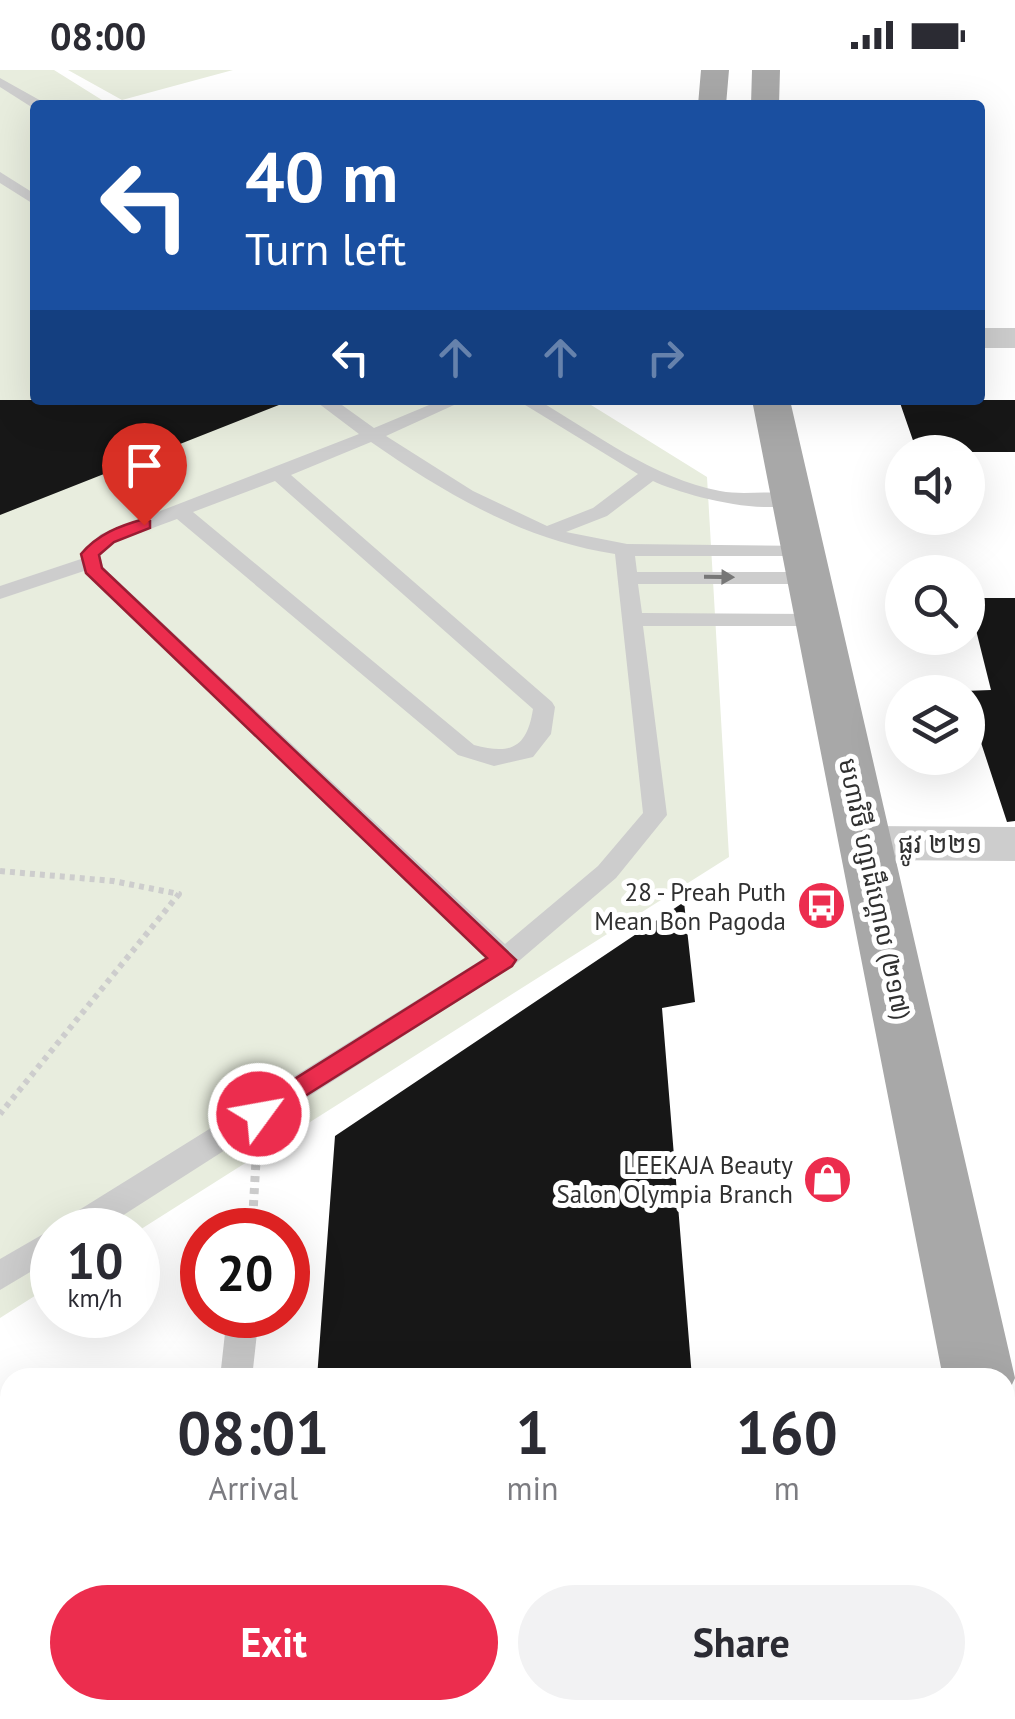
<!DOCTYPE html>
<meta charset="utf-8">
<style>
body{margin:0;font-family:"PT Sans","Noto Sans Khmer",sans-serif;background:#f2f2f3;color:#2b2b33;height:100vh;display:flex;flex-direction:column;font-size:38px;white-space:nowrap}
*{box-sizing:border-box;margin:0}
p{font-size:32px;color:#7c7c81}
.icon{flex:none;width:55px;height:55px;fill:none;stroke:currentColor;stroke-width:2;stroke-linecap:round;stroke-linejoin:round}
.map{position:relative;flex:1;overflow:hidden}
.panel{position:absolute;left:0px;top:1298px;width:1015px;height:352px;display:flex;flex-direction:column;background:#fff;border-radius:30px 30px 0 0;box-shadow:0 10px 40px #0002}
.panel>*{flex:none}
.top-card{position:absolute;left:30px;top:30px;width:955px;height:305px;border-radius:10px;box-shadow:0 10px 40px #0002;background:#1a4fa0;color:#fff;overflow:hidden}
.buttons{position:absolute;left:885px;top:365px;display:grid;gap:20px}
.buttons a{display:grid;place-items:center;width:100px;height:100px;border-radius:50%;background:#fff;box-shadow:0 10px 40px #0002;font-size:50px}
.speed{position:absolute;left:30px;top:1138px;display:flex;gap:20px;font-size:50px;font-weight:700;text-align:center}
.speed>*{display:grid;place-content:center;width:130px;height:130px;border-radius:50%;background:#fff;box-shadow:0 10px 40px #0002;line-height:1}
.speed small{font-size:25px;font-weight:400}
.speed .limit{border:15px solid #d22;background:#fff;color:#111}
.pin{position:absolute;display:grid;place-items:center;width:85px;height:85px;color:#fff;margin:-102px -42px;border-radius:50% 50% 50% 0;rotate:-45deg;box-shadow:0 0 10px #0007}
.pin .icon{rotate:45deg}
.me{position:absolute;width:110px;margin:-55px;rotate:58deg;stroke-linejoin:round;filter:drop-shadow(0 0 8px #0008)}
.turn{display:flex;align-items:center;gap:35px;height:210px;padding:0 50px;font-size:45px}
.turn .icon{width:130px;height:130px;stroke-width:2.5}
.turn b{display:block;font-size:70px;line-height:85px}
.lanes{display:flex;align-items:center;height:95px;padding:0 50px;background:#0003;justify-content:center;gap:50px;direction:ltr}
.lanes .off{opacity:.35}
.eta{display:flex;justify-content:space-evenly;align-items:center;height:170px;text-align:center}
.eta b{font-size:60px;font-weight:700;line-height:70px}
.action{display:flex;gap:20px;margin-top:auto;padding:20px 50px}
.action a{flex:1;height:115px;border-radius:60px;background:#ec2d4e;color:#fff;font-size:40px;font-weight:700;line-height:115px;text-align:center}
.action a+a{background:#f2f2f3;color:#2b2b33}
.status{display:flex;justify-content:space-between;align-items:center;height:70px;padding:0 50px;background:#fff;direction:ltr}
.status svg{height:28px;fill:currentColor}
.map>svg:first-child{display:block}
</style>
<div class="status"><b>08:00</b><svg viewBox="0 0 49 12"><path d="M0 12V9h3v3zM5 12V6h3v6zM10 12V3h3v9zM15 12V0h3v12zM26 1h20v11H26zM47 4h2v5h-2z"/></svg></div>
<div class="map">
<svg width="1015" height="1649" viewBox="0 0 1015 1649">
<rect width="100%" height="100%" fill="#fff"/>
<path fill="#e8edde" d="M0,0H54L110,35H35V330H583L707,407L729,787L138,1161L52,1160V1215L0,1248Z
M68,0H233L122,30Z"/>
<path fill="#171717" d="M0,330H284V333L0,445Z
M899,330H1015V382H917Z
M968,528H1015V751L1007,752L968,633V622L964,621L991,620Z
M684,832L695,932L662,938L692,1308H317L335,1066Z"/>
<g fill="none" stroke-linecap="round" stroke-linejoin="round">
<path stroke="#cdcdcd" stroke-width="6" stroke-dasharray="5 5" stroke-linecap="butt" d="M0,801L113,811L179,824L0,1044"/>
<path stroke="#cdcdcd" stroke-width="9" stroke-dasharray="6 6" stroke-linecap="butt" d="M252,1160L256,1091"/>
<path fill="#cdcdcd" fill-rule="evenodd" d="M0,8L43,32L45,35L33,38L0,17Z
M0,102L35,124V135L0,113Z
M314,330H335L374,358L441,330H465L386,366L473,421L547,456L593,438L638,404L517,330H538C596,364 653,408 720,421C746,426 773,419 799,425L802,429C775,450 682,425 653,411L607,446L566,462L627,474L810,476V484L803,486H635L637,502H809L819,508L809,514H638L642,543L819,544L829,550L819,556H643L667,745L616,808L513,896L100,1160H59L63,1150L486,887L84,501L0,529V516L81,489L83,480L101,464L359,364ZM371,372C446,424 523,470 615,484L643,743L598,796L505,874L103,497L100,485L115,472L177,449L458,685L494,696L533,687L551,664L555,637L552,632L291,405ZM275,411L533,639C527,678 511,685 474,675L193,442Z
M52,1159V1189L0,1220V1189Z
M227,1245H259L252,1308H220Z
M179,1640H217L216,1649H178Z"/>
<path fill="#cdcdcd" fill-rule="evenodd" d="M980,258H1015V278H980Z
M866,756L1015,757V791L866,790L849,785L842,773L849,761Z"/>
<path fill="#a8a8a8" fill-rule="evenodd" d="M701,0H729L726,35H698Z
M752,0H780L779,35H751Z
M752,330H790L1015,1308L1005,1330V1308H943Z
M1005,1393L1015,1398V1516L1005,1512Z"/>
</g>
<defs><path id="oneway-solid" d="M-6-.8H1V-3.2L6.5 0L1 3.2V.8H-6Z" transform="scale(2.5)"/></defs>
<use fill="#777" href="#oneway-solid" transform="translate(719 507) rotate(1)"/>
<path fill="#ec2d4e" stroke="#991d33" stroke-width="2.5" d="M144,449L150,451V458L114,472L99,485L102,498L516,890L512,896L259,1055L250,1052L246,1044L250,1037L487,888L86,503L81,484C98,464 119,456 144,449Z"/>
<defs>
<symbol id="bus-disc" viewBox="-11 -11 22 22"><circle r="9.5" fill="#ec2d4e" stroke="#fff"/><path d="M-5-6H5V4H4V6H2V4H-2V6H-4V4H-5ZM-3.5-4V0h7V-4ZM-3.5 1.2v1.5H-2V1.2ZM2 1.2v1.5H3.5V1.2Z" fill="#fff"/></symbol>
<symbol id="shop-disc" viewBox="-11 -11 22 22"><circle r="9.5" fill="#ec2d4e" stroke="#fff"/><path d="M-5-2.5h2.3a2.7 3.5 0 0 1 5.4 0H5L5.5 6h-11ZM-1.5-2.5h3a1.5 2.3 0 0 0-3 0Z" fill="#fff"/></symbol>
</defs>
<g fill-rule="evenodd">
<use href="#bus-disc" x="794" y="808" width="55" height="55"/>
<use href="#shop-disc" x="800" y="1082" width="55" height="55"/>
</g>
<g text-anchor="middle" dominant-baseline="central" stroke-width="10" stroke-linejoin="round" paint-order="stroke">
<g font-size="25" fill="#303030" stroke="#fff">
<text x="940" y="774">ផ្លូវ ២២១</text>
<text transform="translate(875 819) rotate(78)">មហាវិថី ហ្សាដឹហ្គោល (២១៧)</text>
</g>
<g font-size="25" fill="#303030" stroke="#fff" text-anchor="end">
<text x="786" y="822">28 - Preah Puth<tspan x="786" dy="29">Mean Bon Pagoda</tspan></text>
<text x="793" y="1095">LEEKAJA Beauty<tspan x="793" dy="29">Salon Olympia Branch</tspan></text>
</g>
</g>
</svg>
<div class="buttons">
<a><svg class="icon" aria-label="sound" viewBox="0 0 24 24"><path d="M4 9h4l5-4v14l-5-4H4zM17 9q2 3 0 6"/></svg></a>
<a><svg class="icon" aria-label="search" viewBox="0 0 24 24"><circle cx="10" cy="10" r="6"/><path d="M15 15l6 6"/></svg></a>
<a><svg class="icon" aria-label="layers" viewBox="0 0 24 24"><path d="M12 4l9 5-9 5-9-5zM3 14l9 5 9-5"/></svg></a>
</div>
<div class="speed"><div>10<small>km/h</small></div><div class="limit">20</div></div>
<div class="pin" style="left:144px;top:455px;background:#d93025"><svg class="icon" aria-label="arrive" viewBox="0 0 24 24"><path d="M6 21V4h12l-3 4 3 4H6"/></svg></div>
<svg class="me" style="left:259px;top:1044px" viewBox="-20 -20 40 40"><circle r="17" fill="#ec2d4e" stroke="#fff" stroke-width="3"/><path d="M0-11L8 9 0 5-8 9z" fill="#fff"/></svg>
<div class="top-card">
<div class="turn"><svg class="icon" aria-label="left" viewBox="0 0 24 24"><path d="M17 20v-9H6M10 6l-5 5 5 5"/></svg><div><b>40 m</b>Turn left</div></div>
<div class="lanes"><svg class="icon" aria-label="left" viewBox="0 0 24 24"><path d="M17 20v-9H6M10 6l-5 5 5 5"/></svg><svg class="icon off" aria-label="ahead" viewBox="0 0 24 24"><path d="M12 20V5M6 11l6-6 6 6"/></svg><svg class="icon off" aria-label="ahead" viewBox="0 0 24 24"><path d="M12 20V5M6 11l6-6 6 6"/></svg><svg class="icon off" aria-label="right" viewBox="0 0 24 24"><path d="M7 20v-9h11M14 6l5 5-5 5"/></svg></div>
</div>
<section class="panel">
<div class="eta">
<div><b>08:01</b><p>Arrival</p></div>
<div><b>1</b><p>min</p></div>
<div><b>160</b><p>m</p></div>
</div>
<div class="action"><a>Exit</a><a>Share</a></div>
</section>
</div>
